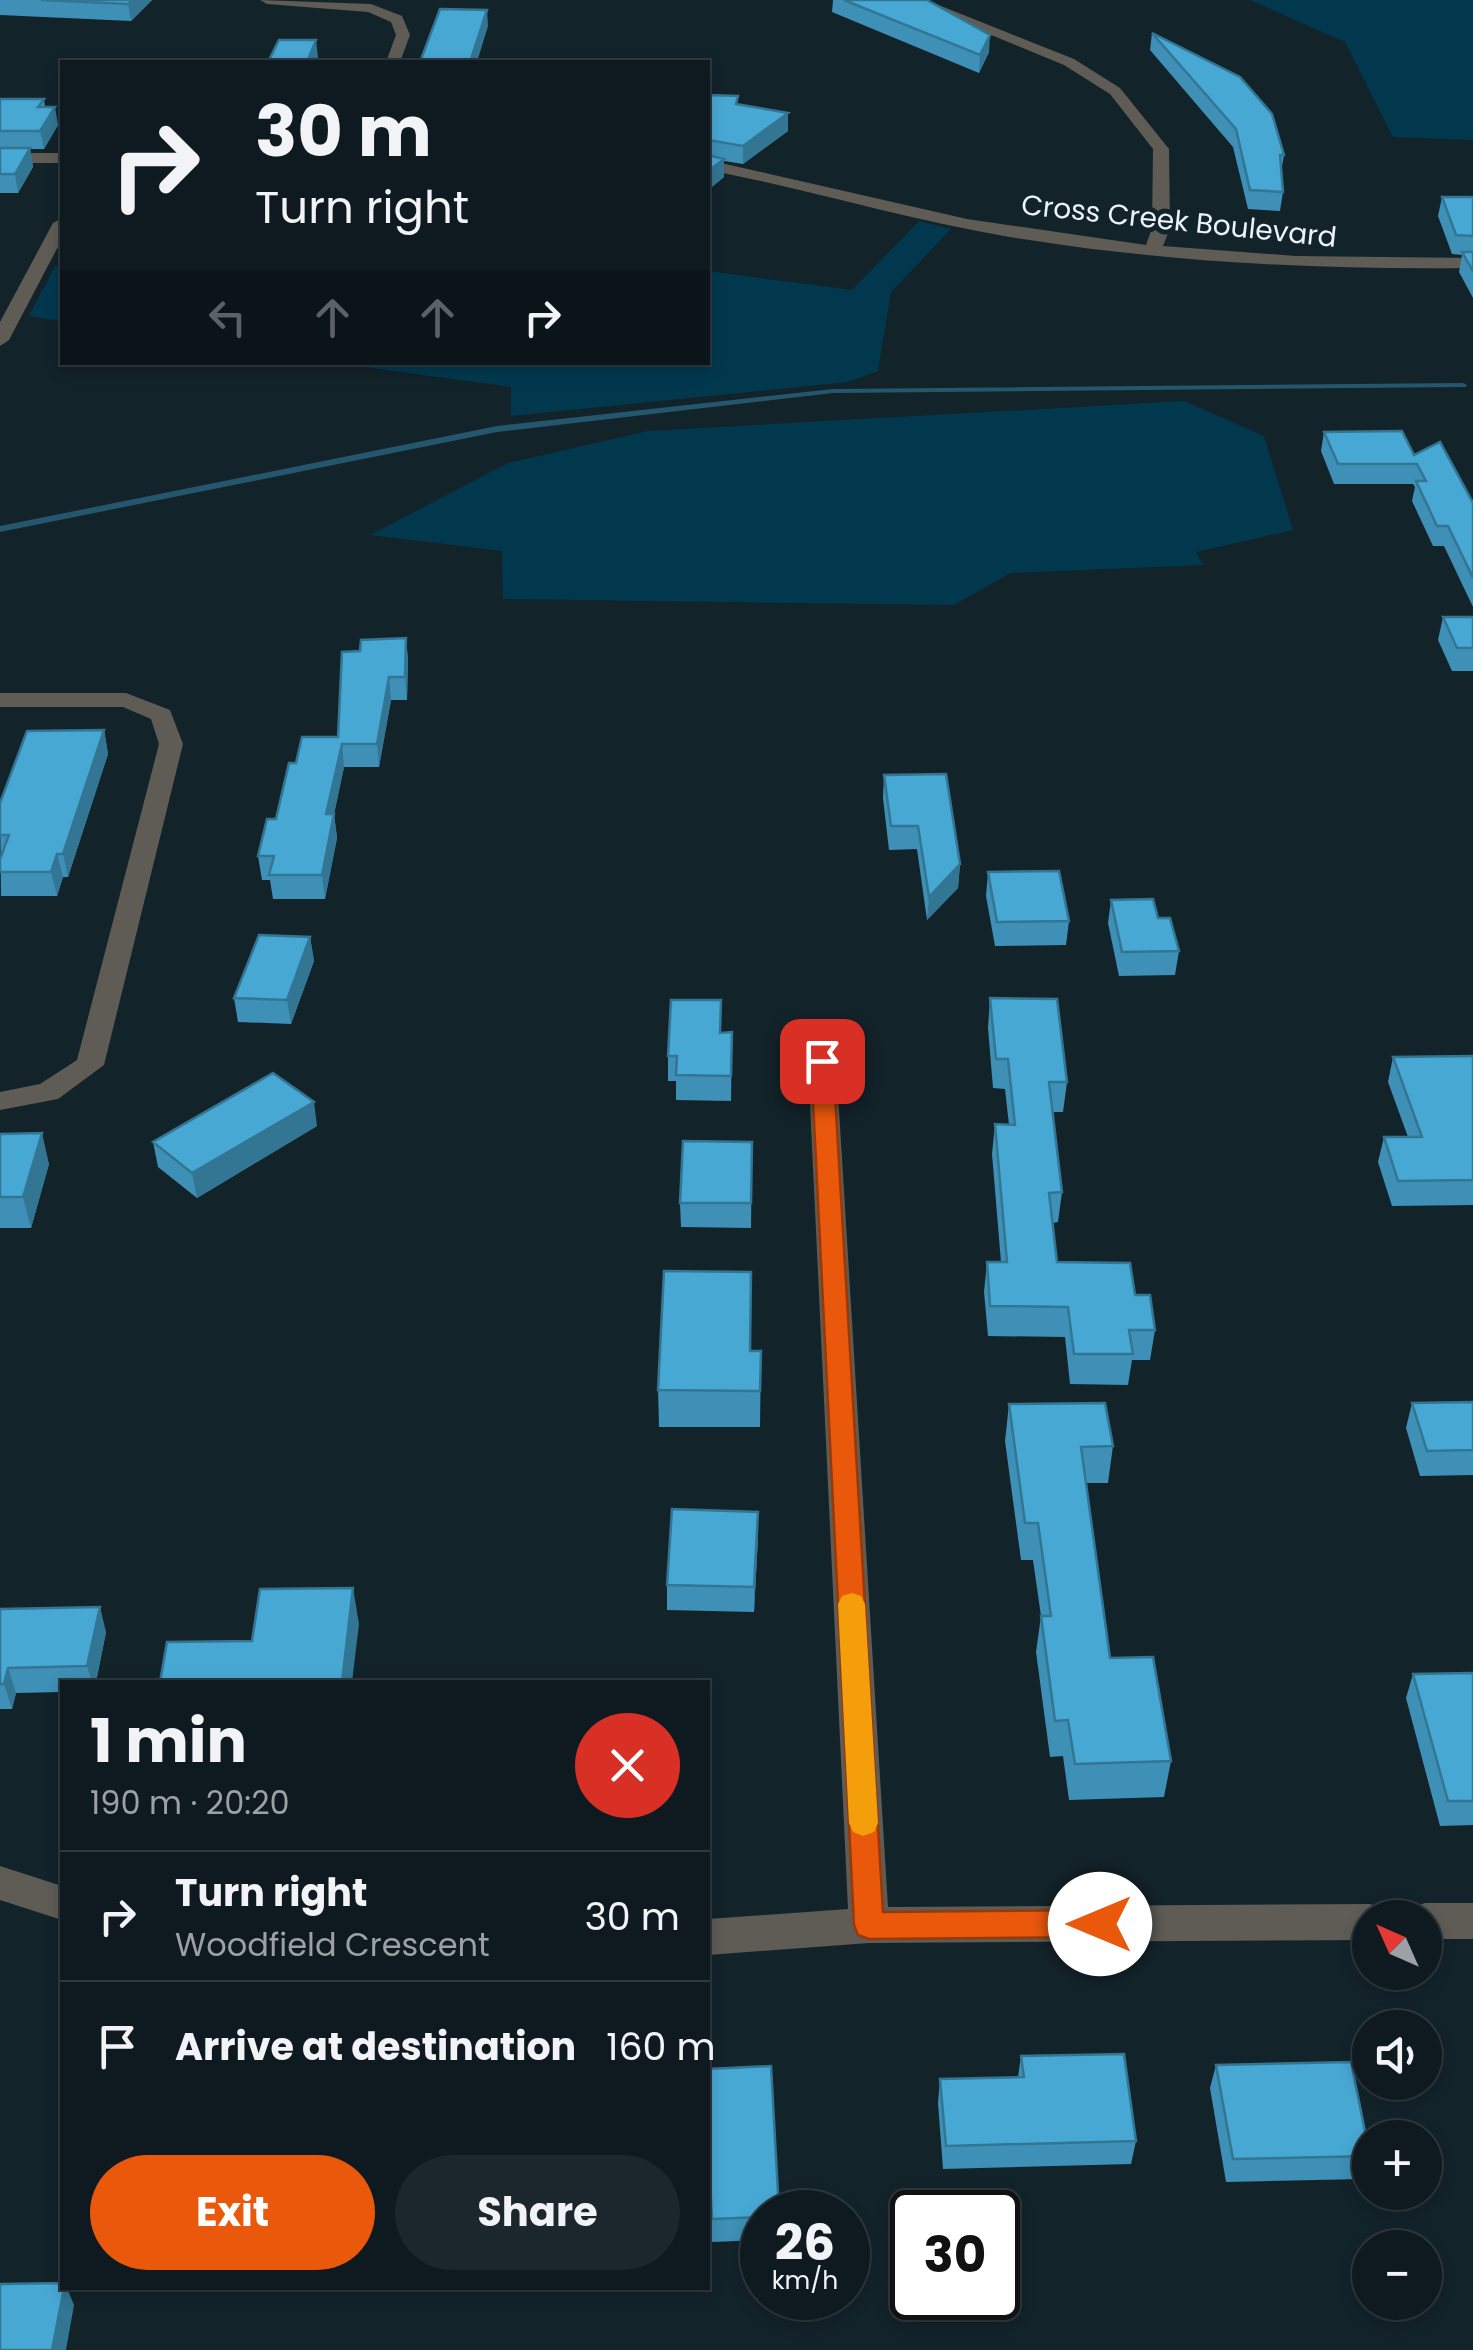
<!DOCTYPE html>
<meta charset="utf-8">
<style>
body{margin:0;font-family:Poppins,sans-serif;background:#1c272d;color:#f1f3f6;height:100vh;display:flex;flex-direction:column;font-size:38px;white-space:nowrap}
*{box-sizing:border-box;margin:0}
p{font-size:32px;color:#9ba1a5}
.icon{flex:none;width:55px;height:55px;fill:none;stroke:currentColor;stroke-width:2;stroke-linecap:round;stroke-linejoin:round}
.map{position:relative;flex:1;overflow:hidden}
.sheet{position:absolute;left:60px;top:1680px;width:650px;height:610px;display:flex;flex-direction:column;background:#0e1a20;border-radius:0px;box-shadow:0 5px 15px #0003,0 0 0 2px #2e383e}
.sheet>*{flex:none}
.hud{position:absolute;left:60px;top:60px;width:650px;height:305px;border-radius:0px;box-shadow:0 5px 15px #0003,0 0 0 2px #2e383e;background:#0e1a20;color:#f1f3f6;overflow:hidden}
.needle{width:65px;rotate:315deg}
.controls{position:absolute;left:1352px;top:1900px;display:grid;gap:20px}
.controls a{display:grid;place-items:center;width:90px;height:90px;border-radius:50%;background:#0e1a20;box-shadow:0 5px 15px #0003,0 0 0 2px #2e383e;font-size:50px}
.speed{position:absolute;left:740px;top:2190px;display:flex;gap:20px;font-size:50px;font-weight:700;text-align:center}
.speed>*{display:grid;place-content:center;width:130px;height:130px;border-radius:50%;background:#0e1a20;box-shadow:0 5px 15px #0003,0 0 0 2px #2e383e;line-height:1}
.speed small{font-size:25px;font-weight:400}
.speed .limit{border:5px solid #111;border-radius:15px;background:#fff;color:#111}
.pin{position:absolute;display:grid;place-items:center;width:85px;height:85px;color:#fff;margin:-42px;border-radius:20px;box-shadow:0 5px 15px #0006}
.me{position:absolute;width:110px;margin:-55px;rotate:270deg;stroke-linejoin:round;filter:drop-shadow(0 0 8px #0008)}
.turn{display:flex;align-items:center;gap:35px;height:210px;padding:0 30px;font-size:45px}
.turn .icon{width:130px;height:130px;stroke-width:2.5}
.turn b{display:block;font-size:70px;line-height:85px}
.lanes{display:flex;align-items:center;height:95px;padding:0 30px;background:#0003;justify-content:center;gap:50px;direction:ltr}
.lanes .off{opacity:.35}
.round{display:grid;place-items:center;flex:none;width:105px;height:105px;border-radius:52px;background:#1c272d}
.overview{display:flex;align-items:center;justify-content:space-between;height:170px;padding:0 30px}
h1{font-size:60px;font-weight:700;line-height:75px}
.action{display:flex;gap:20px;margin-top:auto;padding:20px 30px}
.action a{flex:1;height:115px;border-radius:60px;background:#ea580c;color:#fff;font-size:40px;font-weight:700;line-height:115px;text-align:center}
.action a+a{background:#1c272d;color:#f1f3f6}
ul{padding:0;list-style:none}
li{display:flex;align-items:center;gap:30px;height:130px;padding:0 30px;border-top:2px solid #2e383e}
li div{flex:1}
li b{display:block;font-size:38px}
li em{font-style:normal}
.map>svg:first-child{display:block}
</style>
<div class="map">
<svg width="1473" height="2350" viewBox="0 0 1473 2350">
<rect width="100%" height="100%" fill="#13232a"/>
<path fill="#02384e" d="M1250,0H1473V140L1393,137L1345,42Z
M919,221L951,229L891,292L878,371L848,382L511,416V387L335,363L708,362V271L852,290Z
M55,266H62V321L29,316Z
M1184,401L1264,436L1293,530L1196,552L1203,565L1010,573L954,605L503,599L502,551L370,535L508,463L648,431Z"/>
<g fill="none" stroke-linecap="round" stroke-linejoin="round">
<path fill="#24566e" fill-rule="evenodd" d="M1463,383L1467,385L1466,387L833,393L497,432L0,532V526L497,426L833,389Z"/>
<path fill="#5e5c55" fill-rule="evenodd" d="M260,0L371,4L402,16L410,35L400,62H386L396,35L391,22L368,12L267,4Z
M906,0H926L1074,59L1120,88L1169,149L1170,228L1163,246L1296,256L1473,258V268C1316,270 1159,262 1004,236C904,219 807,189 708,170V160L967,219L1146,245L1152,228L1153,149L1110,94L1064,65Z
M0,153H62V163H0Z
M62,218V239L9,340L0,346V322L53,223Z
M0,693H126L170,710L183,744L104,1065L58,1099L0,1110V1092L40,1084L77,1060L159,744L151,719L123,707H0Z
M822,1052L832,1055L836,1061L888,1907L1370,1904L1384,1909L1388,1918H1370V1940L869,1943L708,1955V1919L848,1909L808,1061L812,1055Z
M0,1866L62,1886V1920L0,1900Z
M1425,1903H1473V1939H1425V1918H1407L1411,1908Z"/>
</g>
<path fill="#3e90b6" d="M0,0H152L131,21L0,15Z
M833,0H927L989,52L979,73L832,12Z
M1152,33L1284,155L1281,173L1283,192L1280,211L1248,209L1233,147L1150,50Z
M708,95L738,104L788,131L743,164L724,161V177L708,190Z
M0,99H44L45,107L58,125L44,149H30L33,167L18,193H0Z
M1442,197H1473V298L1459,272L1462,255L1452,254L1438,216Z
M1324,432L1414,455L1473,503V607L1444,546H1433L1412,501L1415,487L1413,484H1334L1321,451Z
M1443,617H1473V671H1452L1438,640Z
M406,638L408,660L407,700H391L379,767H344L334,814L337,838L325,899H273L270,880H262L258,856L276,819L296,763L338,737L360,651Z
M104,730L108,754L68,877H63L57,896H1L0,803Z
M884,775L960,864L958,888L927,920L917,849L889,850L883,798Z
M988,872L1069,921L1066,945L995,946L986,896Z
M1111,900L1158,918L1179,951L1175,975L1119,976L1108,923Z
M310,937L314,961L291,1024L238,1022L234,998Z
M990,998L1067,1082L1063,1112H1053L1062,1192L1058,1222L1053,1223L1057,1262L1135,1295L1155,1330L1150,1360H1132L1128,1385L1070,1384L1065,1337L988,1336L984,1292L987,1262H1001L992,1154L995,1124L1009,1125L1005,1089L993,1088L988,1028Z
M732,1032L731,1101L676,1100V1081H668V1056L721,1033Z
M1473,1056V1205L1392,1206L1378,1162L1384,1137H1408L1388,1082L1393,1057Z
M317,1126L197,1198L158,1167L153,1142Z
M0,1134L49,1164L31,1228H0Z
M752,1142L751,1228L681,1227L680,1203Z
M750,1351H761L760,1427H659L658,1390Z
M1473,1402V1475L1420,1476L1406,1428L1412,1403Z
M1009,1404L1113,1446L1108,1483H1086L1110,1658L1171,1761L1164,1797L1069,1800L1063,1756L1050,1757L1036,1652L1041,1616L1033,1560H1021L1005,1441Z
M758,1537L754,1612L667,1610V1585Z
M0,1609L106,1632L96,1682H62V1692L16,1693L12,1709H0Z
M1473,1673V1825L1440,1826L1406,1698L1413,1674Z
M1021,2056L1136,2141L1131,2164L943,2169L938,2103L940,2079L1018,2077Z
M1216,2065L1370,2154L1362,2179L1226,2182L1210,2088Z
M708,2069L762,2212V2240L712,2242L710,2201H708Z"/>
<path fill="#327694" d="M133,0H152L131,21L128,4Z
M487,10L488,26L477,62H470Z
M990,35L989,52L979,73L980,55Z
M316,40L318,57L316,62H307Z
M55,107L58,125L44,149L40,131Z
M788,113V131L743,164V146Z
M30,148L33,167L18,193L15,174Z
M724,159V177L708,190V171Z
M406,638L408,660L407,700L405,677Z
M389,677L391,700L379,767L377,744Z
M104,730L108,754L68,877L63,854Z
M342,744L344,767L329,838L326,814Z
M334,814L337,838L325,899L322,875Z
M57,854L63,877L57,896L51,872Z
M960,864L958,888L927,920L929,897Z
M310,937L314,961L291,1024L287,1000Z
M314,1102L317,1126L197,1198L192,1173Z
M42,1133L49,1164L31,1228L23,1197Z
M758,1512V1537L754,1612V1587Z
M353,1588L359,1624L352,1682H342Z
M100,1607L106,1632L96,1682H92L87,1666Z
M8,1668L16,1693L12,1709L4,1684Z
M64,2288H67L74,2305L66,2350H52Z"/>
<path fill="#48a8d4" stroke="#327694" stroke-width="2.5" d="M41,0H133L128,4Z
M844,0H927L990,35L980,55Z
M440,9L487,10L470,62H420Z
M1152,33L1240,77L1272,114L1284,155H1280L1283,192L1250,190L1236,129Z
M279,40H316L307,62H268Z
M708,95L738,96L736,104L788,113L743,146L708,140Z
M0,99H44L38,107H55L40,131H0Z
M0,148H30L15,174H0Z
M708,155L724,159L708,171Z
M1442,197H1473V236L1456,235Z
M1462,252H1473V271Z
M1402,431L1414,455L1440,442L1473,503V578L1448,526H1437L1416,481H1426L1417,464H1338L1324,432Z
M1443,617H1473V648H1457Z
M406,638L405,677H389L377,744H342L326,814H334L322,875H269L274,856H258L267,819H276L289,763H296L302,737H338L342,652L360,651L361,640Z
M104,730L63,854H57L51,872H0V859L9,835H0V803L27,731Z
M946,774L960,864L929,897L918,826H891L884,775Z
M1059,871L1069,921L997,922L988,872Z
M1153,899L1158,918H1170L1179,951L1122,952L1111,900Z
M259,935L310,937L287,1000L234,998Z
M990,998L1057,999L1067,1082H1049L1062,1192L1049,1193L1057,1262L1130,1263L1135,1295H1150L1155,1330H1129L1133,1354H1074L1068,1307L990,1306L987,1262H1007L995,1124L1015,1125L1008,1059H996Z
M671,1000H721L720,1033L732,1032L731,1076L676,1075L677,1056H668Z
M1473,1056V1180L1398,1181L1384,1137H1422L1393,1057Z
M273,1073L314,1102L192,1173L153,1142Z
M42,1133L23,1197H0V1134Z
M683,1141L752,1142L751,1203H680Z
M664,1271L751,1272L750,1351H761L760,1391L658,1390Z
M1473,1402V1450L1427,1451L1412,1403Z
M1105,1403L1113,1446L1081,1447L1110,1658L1153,1657L1171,1761L1075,1764L1068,1720L1055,1721L1041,1616H1051L1038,1523H1025L1009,1404Z
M672,1509L758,1512L754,1587L667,1585Z
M353,1588L342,1682H160L167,1642L252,1641L260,1589Z
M100,1607L87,1666L8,1668L4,1684H0V1609Z
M1473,1673V1801H1448L1413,1674Z
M1124,2054L1136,2141L946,2146L940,2079L1024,2077L1021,2056Z
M1351,2062L1370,2156L1233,2159L1216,2065Z
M771,2066L779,2212H762V2217L712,2219L710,2178H708V2069Z
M62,2283V2288H64L52,2350H0V2284Z"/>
<path fill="#ea580c" stroke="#983908" stroke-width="2.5" d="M822,1054L833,1061L883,1912L1100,1910L1111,1914L1115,1924L1111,1933L1100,1937L869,1939L858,1935L854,1925L811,1061Z"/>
<path fill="#f59e0b" d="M852,1593L861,1596L865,1604L878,1823L874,1832L863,1836L853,1832L849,1823L838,1604L842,1596Z"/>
<g text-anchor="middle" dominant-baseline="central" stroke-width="10" stroke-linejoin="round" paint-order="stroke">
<g font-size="28" fill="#eaf4f9" stroke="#13232a">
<text transform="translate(1179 221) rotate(6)">Cross Creek Boulevard</text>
</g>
</g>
</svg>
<div class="controls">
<a><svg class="needle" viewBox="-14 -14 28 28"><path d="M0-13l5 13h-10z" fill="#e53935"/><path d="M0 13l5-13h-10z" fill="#9ba1a5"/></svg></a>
<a><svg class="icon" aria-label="sound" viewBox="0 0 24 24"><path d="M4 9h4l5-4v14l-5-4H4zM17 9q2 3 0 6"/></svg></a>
<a>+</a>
<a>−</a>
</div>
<div class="speed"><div>26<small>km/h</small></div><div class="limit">30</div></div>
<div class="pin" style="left:822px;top:1061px;background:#d93025"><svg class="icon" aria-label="arrive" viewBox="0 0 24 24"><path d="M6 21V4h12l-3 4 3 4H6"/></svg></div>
<svg class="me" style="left:1100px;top:1924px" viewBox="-20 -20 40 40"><circle r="19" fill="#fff"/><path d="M0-13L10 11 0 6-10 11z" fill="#ea580c"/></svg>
<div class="hud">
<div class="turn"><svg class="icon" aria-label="right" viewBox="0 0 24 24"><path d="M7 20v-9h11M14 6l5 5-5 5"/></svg><div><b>30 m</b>Turn right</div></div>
<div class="lanes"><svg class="icon off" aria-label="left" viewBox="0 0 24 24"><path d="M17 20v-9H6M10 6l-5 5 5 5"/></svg><svg class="icon off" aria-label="ahead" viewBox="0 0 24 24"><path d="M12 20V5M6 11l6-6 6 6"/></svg><svg class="icon off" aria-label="ahead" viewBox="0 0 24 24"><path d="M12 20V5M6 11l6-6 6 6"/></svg><svg class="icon" aria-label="right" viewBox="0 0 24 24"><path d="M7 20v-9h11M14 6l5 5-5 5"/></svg></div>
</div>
<section class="sheet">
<div class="overview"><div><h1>1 min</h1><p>190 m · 20:20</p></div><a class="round" style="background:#d93025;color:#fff"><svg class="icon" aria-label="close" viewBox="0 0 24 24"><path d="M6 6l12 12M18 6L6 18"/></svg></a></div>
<ul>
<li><svg class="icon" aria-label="right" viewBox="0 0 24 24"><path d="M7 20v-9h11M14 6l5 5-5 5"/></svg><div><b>Turn right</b><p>Woodfield Crescent</p></div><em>30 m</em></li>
<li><svg class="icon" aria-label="arrive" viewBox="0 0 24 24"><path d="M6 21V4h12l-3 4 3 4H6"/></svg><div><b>Arrive at destination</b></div><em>160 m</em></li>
</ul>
<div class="action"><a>Exit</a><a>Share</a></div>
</section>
</div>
